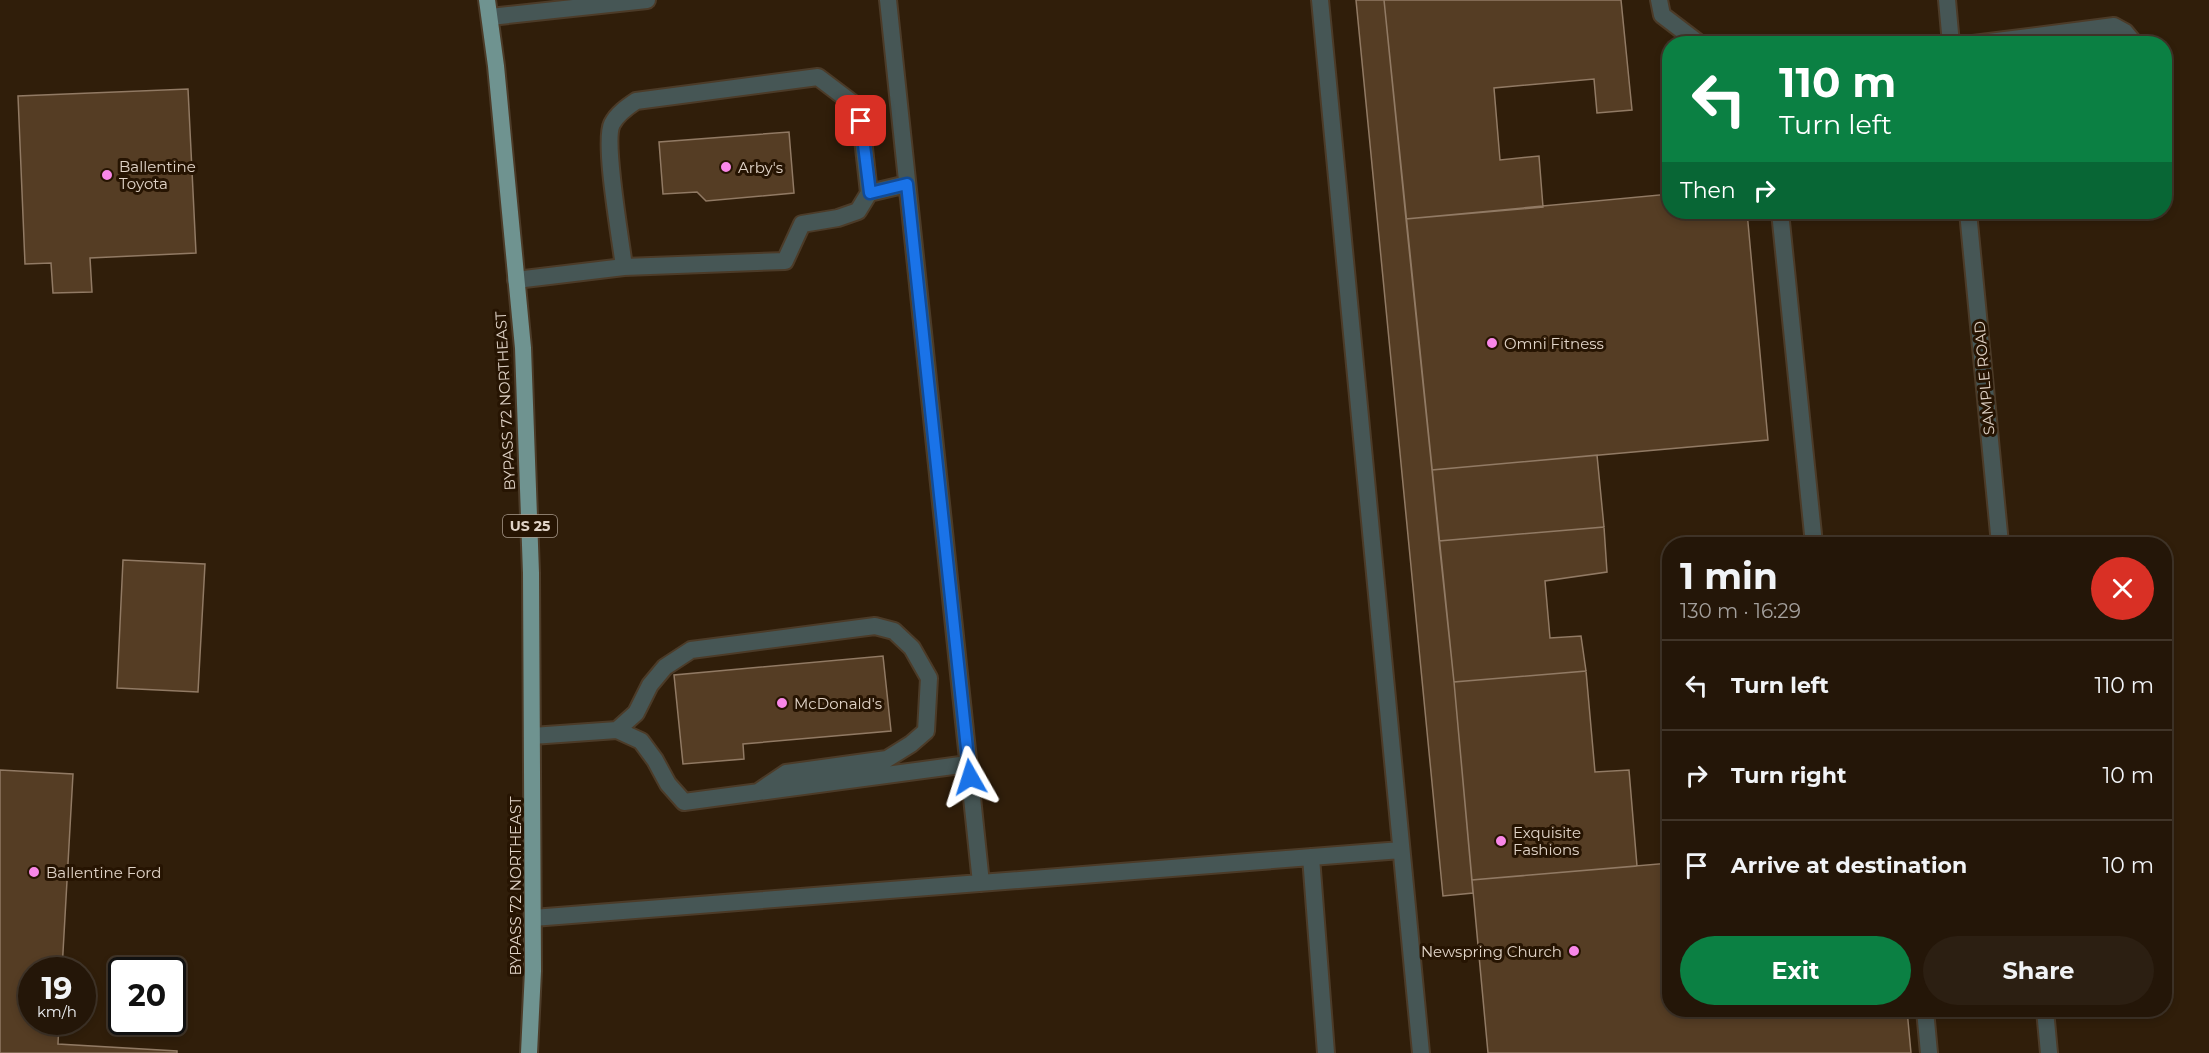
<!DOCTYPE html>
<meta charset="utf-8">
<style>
body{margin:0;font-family:Montserrat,sans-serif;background:#2c1f12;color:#f1f3f6;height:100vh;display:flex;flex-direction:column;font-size:22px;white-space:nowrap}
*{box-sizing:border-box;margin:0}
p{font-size:20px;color:#a39f9c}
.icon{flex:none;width:33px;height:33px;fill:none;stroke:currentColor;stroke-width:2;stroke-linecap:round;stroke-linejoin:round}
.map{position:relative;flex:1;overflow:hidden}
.details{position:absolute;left:1662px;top:537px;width:510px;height:480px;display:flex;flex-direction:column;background:#241608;border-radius:24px;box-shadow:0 3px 9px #0003,0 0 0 2px #413529}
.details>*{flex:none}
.top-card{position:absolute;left:1662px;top:36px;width:510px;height:183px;border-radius:24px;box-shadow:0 3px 9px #0003,0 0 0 2px #413529;background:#0b8043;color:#fff;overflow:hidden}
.speed{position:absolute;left:18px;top:957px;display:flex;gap:12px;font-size:30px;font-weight:700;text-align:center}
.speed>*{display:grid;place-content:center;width:78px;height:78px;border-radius:50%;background:#241608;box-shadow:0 3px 9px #0003,0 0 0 2px #413529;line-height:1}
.speed small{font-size:15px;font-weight:400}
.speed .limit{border:3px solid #111;border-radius:9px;background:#fff;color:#111}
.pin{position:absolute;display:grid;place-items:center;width:51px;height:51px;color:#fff;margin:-26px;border-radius:12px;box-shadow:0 3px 9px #0006}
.me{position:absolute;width:66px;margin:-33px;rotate:354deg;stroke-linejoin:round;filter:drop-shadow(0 0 4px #0008)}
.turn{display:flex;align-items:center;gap:21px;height:126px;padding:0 18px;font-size:27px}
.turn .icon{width:78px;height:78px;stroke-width:2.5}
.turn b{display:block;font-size:42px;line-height:51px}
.then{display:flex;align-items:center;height:57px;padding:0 18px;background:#0003;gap:12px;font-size:22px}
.round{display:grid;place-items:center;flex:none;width:63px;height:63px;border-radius:32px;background:#2c1f12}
.overview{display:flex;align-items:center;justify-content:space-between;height:102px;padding:0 18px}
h1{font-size:36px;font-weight:700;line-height:45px}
.cta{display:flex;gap:12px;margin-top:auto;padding:12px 18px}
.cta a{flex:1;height:69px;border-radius:36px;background:#0b8043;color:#fff;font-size:24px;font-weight:700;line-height:69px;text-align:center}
.cta a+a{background:#2c1f12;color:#f1f3f6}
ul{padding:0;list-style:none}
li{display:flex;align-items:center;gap:18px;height:90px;padding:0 18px;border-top:2px solid #413529}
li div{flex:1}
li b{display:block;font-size:22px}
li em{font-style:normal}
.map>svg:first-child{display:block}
</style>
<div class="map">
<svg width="2209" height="1053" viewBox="0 0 2209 1053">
<rect width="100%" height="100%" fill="#301e0a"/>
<path fill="#553d24" stroke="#917a64" stroke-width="1.5" d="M1356,0H1384L1454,682L1473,893L1443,896Z
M1384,0H1621L1632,110L1597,113L1594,79L1494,88L1500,160L1539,156L1543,207L1406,219Z
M188,89L196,253L90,258L92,292L53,293L51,263L25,264L18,96Z
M789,132L794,193L706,201L697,192L663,194L659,142Z
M1670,194V212H1747L1768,440L1432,470L1406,219Z
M1597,455L1604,527L1439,541L1432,470Z
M1604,527L1607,572L1545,581L1550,638L1581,636L1586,671L1454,682L1439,541Z
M123,560L205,564L198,692L117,688Z
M883,656L891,731L743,744L744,759L683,764L674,675Z
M1586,671L1595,772L1629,770L1637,866L1472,880L1454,682Z
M0,770L73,774L62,970H32V1022H59L58,1044L177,1051V1053H0Z
M1670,863V1010H1907L1911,1053H1488L1472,880Z"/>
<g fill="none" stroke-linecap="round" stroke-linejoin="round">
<defs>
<path id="service" d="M888,0L981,883
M1320,0L1421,1053
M1659,0L1662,15L1700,44
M490,17L647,0
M1973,44L2114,26L2125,32L2135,44
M1780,212L1814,544
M624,267L785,261L802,224L838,218L858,211L869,193
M516,280L624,267C621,241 603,142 612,124C617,114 627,107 636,101L818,77L851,102L861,121L869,193L907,184
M617,730L636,713L650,685L665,667L691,650L875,626L894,631L912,648L929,678L926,731L911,744L887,759L786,773L758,792
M532,736L617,730L641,741L655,760L668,784L684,802L968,764
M1311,857L1326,1053
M533,918L1401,850
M1925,1010L1929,1053"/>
<path id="minor" d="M1947,0L1951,44
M1968,212L2000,544
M2045,1010L2049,1053"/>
<path id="trunk" d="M487,0L496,66L523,348L531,573L533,971L529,1053"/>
</defs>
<use href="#service" stroke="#4c3b28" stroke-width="20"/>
<use href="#minor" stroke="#4c3b28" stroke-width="20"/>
<use href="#trunk" stroke="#4c3b28" stroke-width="20"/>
<use href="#service" stroke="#465655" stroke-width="16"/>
<use href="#minor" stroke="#465655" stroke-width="16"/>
<use href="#trunk" stroke="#6f9390" stroke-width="16"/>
</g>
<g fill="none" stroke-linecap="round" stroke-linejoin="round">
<defs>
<path id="route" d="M861,121L870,193L907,184L970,777"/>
</defs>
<use href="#route" stroke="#114b97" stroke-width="15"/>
<use href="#route" stroke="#1a73e8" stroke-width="10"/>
</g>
<g fill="#f987e8" stroke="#261402" stroke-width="2">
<circle cx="726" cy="167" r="6"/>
<circle cx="107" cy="175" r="6"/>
<circle cx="1492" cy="343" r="6"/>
<circle cx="782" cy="703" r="6"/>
<circle cx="1501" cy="841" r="6"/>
<circle cx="34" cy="872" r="6"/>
<circle cx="1574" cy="951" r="6"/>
</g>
<g text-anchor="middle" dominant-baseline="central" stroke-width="6" stroke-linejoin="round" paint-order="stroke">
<rect fill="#261402" stroke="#a89a8c" stroke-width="1.5" x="503" y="515" width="54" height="22" rx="4.5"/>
<g font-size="14" font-weight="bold" fill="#e0d3c7">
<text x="530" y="526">US 25</text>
</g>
<g font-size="15" fill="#e0d3c7" stroke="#261402" text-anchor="start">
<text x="119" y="166">Ballentine<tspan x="119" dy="17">Toyota</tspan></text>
<text x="738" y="167">Arby's</text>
<text x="1504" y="343">Omni Fitness</text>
<text x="794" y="703">McDonald's</text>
<text x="1513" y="832">Exquisite<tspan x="1513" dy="17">Fashions</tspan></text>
<text x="46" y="872">Ballentine Ford</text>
<text x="1562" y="951" text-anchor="end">Newspring Church</text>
</g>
<g font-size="15" fill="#e0d3c7" stroke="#261402">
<text transform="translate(1984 378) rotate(-95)">SAMPLE ROAD</text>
<text transform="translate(505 401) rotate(-93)">BYPASS 72 NORTHEAST</text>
<text transform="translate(515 886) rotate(-90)">BYPASS 72 NORTHEAST</text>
</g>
</g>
</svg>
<div class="speed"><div>19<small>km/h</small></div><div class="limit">20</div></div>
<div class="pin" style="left:861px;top:121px;background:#d93025"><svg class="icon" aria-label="arrive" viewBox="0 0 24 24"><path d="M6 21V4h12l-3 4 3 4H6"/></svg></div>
<svg class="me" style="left:970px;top:777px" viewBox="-20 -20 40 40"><path d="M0-17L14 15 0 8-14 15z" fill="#1a73e8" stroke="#fff" stroke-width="4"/></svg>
<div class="top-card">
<div class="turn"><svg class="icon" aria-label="left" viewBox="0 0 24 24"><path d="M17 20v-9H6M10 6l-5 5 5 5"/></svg><div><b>110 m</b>Turn left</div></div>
<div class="then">Then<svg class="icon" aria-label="right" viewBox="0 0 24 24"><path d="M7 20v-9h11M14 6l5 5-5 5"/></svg></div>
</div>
<section class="details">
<div class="overview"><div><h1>1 min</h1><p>130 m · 16:29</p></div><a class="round" style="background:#d93025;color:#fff"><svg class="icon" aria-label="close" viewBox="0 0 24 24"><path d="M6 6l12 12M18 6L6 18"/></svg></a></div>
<ul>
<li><svg class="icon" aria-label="left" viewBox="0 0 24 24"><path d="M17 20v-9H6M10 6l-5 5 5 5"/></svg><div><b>Turn left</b></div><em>110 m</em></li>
<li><svg class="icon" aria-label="right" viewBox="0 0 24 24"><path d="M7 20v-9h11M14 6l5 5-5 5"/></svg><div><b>Turn right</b></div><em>10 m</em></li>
<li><svg class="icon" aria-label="arrive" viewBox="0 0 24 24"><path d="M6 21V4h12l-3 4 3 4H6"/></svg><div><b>Arrive at destination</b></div><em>10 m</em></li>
</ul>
<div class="cta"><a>Exit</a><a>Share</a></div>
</section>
</div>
